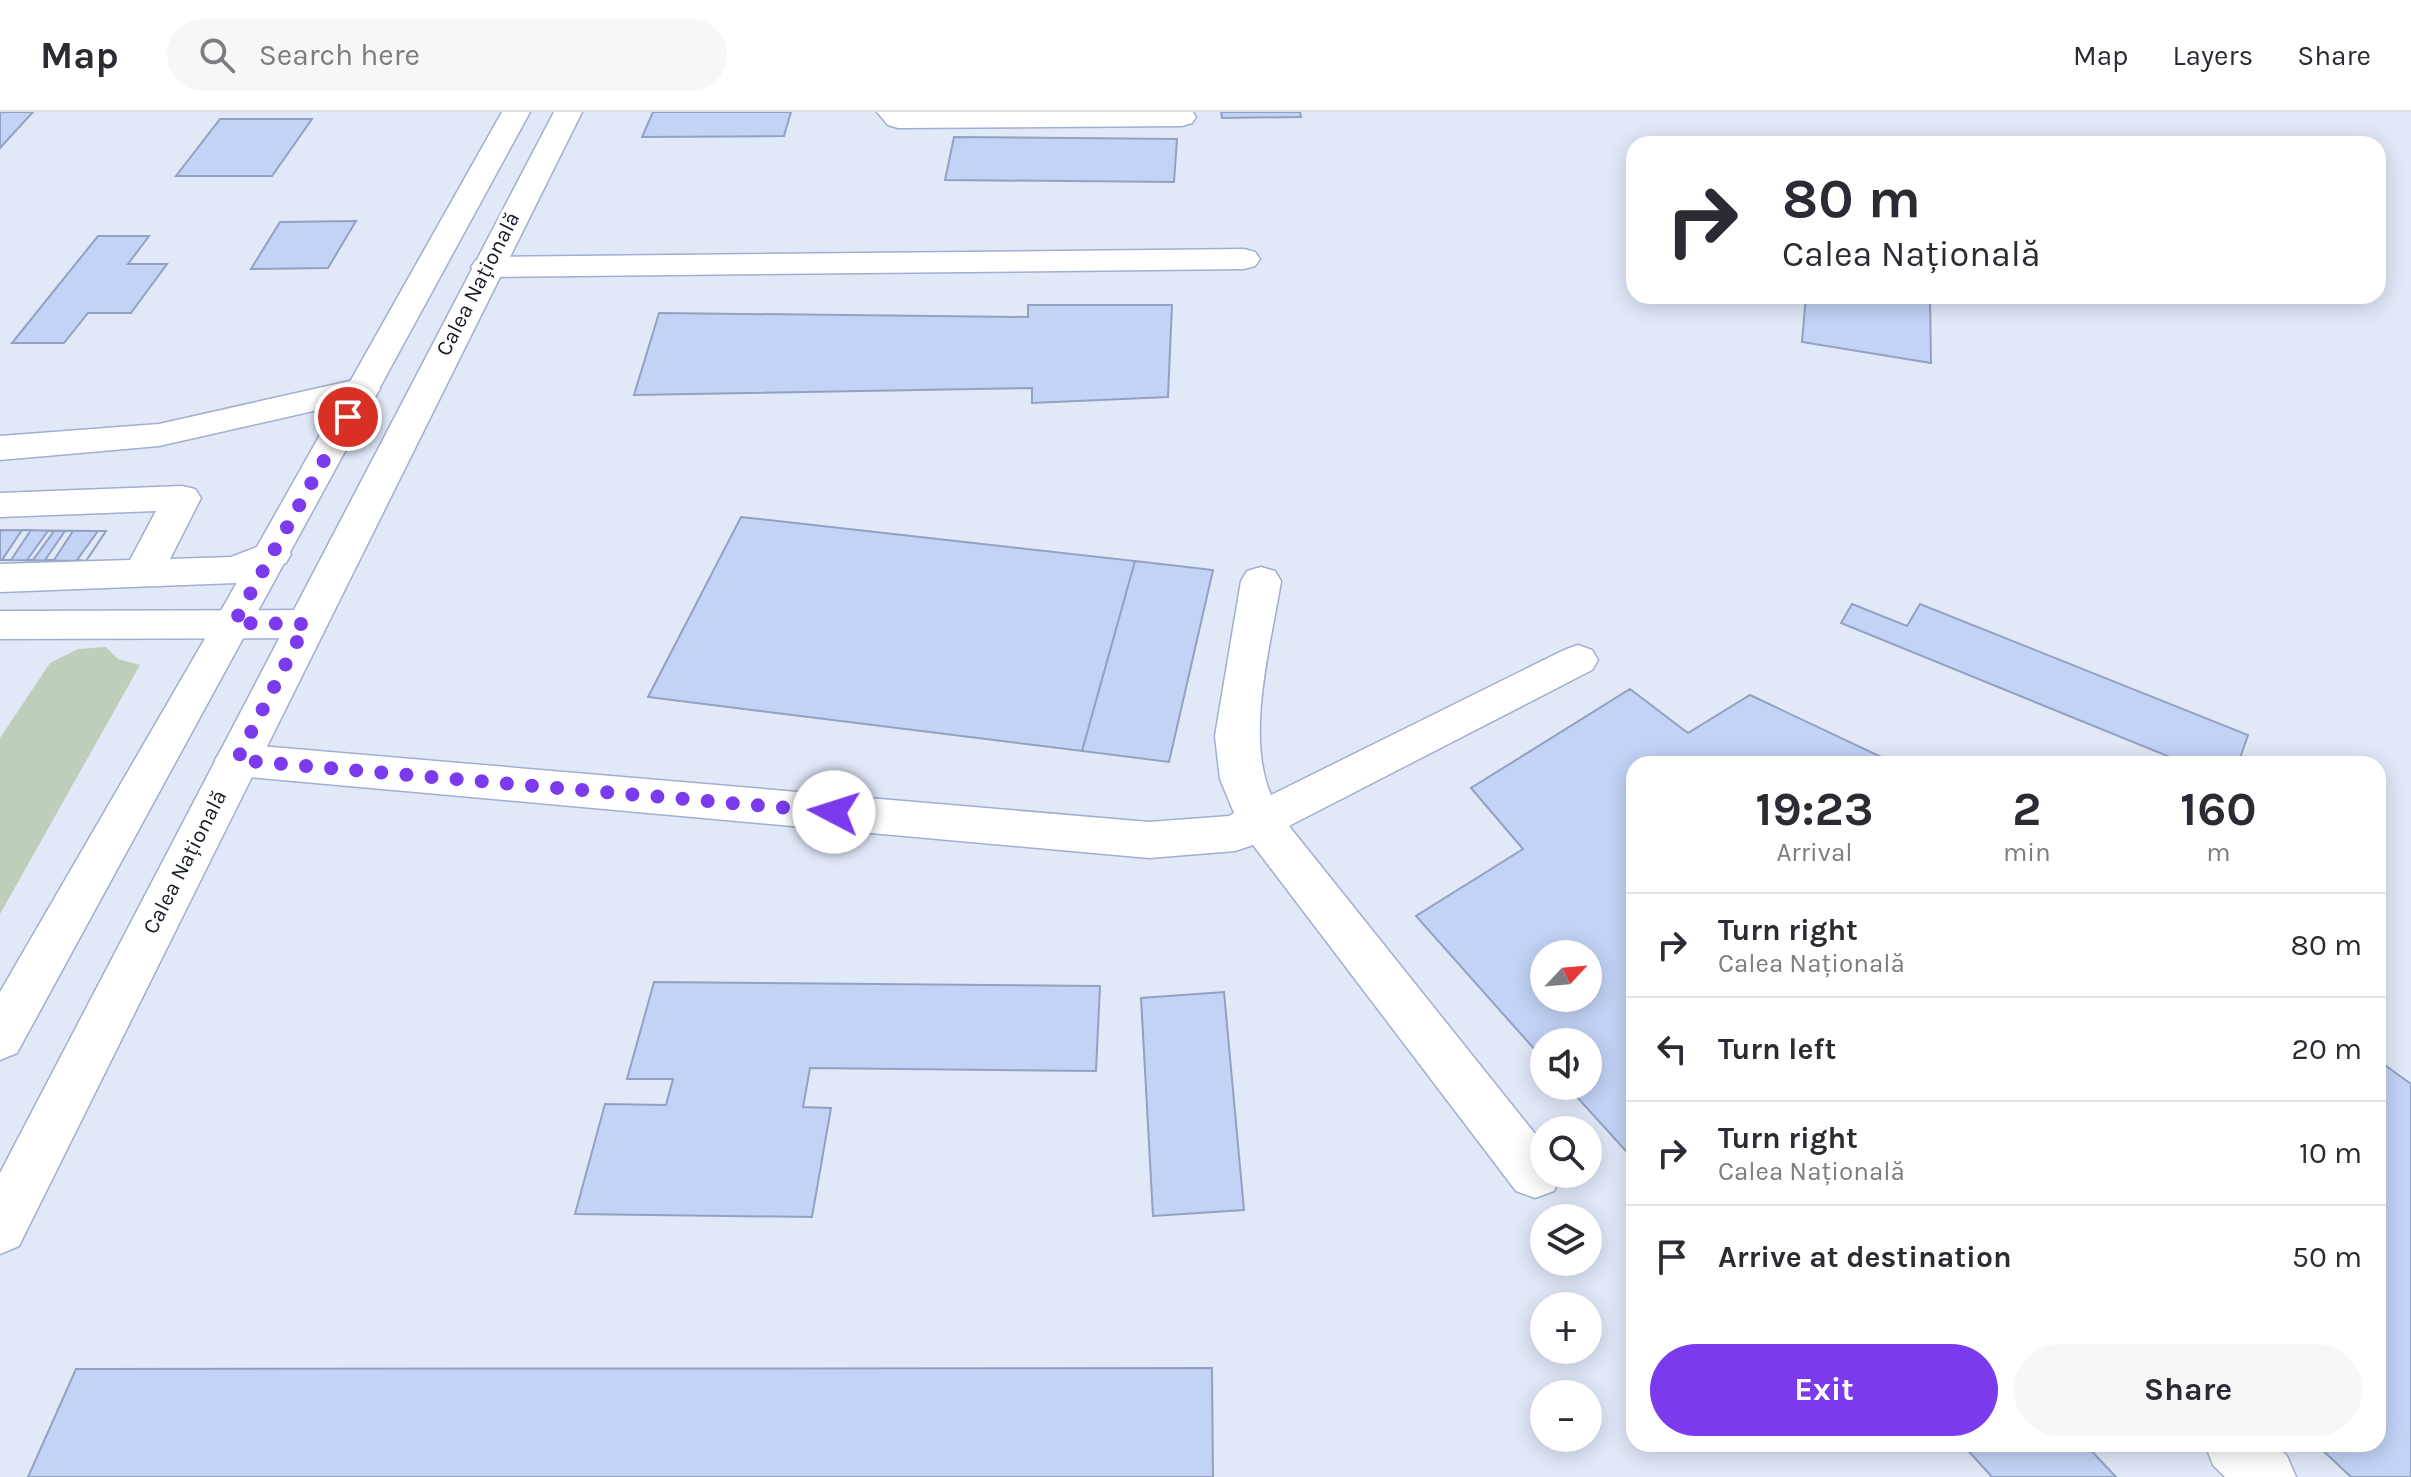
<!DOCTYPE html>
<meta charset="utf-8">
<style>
body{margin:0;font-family:Karla,sans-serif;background:#f7f7f7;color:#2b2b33;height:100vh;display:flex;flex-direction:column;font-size:30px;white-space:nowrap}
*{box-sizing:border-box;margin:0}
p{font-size:26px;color:#7c7c81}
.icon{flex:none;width:44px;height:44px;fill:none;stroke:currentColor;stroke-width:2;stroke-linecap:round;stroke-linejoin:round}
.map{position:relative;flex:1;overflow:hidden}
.drawer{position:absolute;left:1626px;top:644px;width:760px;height:696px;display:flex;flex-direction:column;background:#fff;border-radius:24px;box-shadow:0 4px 20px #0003}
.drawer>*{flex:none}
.banner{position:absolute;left:1626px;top:24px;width:760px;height:168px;border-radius:24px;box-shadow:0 4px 20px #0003;background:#fff;color:#2b2b33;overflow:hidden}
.needle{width:52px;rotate:64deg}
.fabs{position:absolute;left:1530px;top:828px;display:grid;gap:16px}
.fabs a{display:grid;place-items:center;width:72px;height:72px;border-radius:50%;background:#fff;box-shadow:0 4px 20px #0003;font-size:40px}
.pin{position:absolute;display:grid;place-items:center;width:68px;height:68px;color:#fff;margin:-34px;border:4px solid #fff;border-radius:50%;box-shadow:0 2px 8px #0007}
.me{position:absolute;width:88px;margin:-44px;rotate:275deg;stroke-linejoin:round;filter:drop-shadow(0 0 6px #0008)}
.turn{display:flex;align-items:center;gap:28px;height:168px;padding:0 24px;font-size:36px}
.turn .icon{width:104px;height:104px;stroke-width:2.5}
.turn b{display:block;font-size:56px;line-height:68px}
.eta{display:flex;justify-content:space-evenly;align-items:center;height:136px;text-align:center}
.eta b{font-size:48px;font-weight:700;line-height:56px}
.action{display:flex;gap:16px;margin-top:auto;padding:16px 24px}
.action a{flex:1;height:92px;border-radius:48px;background:#7c3aed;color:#fff;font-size:32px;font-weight:700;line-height:92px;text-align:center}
.action a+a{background:#f7f7f7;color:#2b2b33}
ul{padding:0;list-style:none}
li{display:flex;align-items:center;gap:24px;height:104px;padding:0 24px;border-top:2px solid #e1e1e2}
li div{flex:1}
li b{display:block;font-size:30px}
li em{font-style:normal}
header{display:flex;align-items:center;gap:48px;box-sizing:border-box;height:112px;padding:0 40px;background:#fff;border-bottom:2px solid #e1e1e2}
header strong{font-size:38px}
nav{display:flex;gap:44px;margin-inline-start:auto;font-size:28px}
.search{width:560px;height:72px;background:#f7f7f7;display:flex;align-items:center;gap:20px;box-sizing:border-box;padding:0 28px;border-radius:44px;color:#7c7c81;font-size:30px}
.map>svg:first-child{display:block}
</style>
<header>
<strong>Map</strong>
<div class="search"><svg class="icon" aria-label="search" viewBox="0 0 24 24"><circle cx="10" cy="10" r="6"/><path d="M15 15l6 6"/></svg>Search here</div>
<nav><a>Map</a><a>Layers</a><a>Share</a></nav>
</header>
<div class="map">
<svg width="2411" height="1365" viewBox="0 0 2411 1365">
<rect width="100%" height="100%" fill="#f0f3fa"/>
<path fill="#e1e9f9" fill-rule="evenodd" d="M0,0H2411V1365H0ZM1634,32H2378V184H1634ZM1634,652H2378V1332H1634ZM1544,842H1588V886H1544ZM1544,930H1588V974H1544ZM1544,1018H1588V1062H1544ZM1544,1106H1588V1150H1544ZM1544,1194H1588V1238H1544ZM1544,1282H1588V1326H1544Z"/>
<path fill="#bfceba" d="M106,535L118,547L140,553L0,802V626L50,551L78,537Z"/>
<path fill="#c2d3f6" stroke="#93a1c1" stroke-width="2" fill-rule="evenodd" d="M0,0H33L0,36Z
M653,0H791L784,24L642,25Z
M1221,0H1300L1301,5L1222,6Z
M220,7H312L272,64H176Z
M954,25L1177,27L1174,70L945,68Z
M356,109L328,156L251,157L280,110Z
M98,124H149L128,152H167L131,201H88L64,231H12Z
M1806,184H1930L1931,251L1802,230Z
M1028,193H1172L1168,285L1032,291V276L634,283L659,201L1028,205Z
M741,405L1135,449L1082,639L648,585Z
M0,418L98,419H106L86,449L0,448Z
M22,418H31L11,448H2Z
M48,419H54L33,448H27Z
M65,419H73L54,448H45Z
M98,419H106L86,449L77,448Z
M1135,449L1213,458L1169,650L1082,639Z
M1852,492L1907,514L1920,492L2248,623L2238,652H2187L1841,511Z
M1630,577L1688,621L1750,583L1896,652H1634V1048L1567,974H1588V930H1544V948L1416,804L1523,737L1471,676ZM1544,842H1588V886H1544Z
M654,870L1100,874L1096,959L810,956L803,995L831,996L812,1105L575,1102L605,992L666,993L673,967H627Z
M1224,880L1244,1098L1153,1104L1141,886Z
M2378,948L2411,972V1365H2351L2316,1332H2378Z
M1212,1256L1213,1365H28L76,1257Z
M1962,1332H2085L2116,1365H1992Z"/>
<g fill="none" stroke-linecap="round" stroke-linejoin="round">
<defs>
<path id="minor" d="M877,0H1193L1196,5L1192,11L1182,14L898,16L888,13Z
M1244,137L1255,140L1260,147L1255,154L1244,157L487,165L476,162L471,155L476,148L487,145Z
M363,266L375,269L380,277L375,285L159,334L0,348V324L159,312Z
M182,374L195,377L201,386L170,447L231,445L272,429L286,433L291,442L286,451L236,471L0,480V452L130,448L156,399L0,405V381Z
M1261,455L1275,459L1281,469C1271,533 1245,623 1271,683L1564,538L1578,533L1592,538L1598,548L1592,558L1289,714L1544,1033V1062H1561L1554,1079L1535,1086L1516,1079L1253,733L1235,739L1149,746L237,664L222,660L215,648L222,636L237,632L1149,710L1229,704L1234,701L1220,667L1215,624L1241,469L1247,459Z
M306,498L320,502L326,512L320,522L306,526L0,527V499Z
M2205,1332H2275L2287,1344L2296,1365H2225L2213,1353Z"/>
<path id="major" d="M502,0H530L17,941L0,948V880L214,511Z
M554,0H582L19,1134L0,1142V1061Z"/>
</defs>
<use href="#minor" stroke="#a0afcf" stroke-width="3"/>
<use href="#major" stroke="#a0afcf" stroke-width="3"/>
<use href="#minor" fill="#fff" fill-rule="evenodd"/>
<use href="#major" fill="#fff" fill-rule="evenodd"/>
</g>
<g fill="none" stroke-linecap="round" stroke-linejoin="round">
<path stroke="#7c3aed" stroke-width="14" stroke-dasharray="0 25.2" d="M348,305L234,511L306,512L237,648L834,700"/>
</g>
<g text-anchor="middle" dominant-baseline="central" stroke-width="7" stroke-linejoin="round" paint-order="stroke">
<g font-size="22" fill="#161b27" stroke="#fff">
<text transform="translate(478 172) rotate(-63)">Calea Națională</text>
<text transform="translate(185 750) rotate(-63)">Calea Națională</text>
</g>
</g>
</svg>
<div class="fabs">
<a><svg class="needle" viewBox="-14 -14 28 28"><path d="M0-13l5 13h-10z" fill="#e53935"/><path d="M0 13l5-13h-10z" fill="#7c7c81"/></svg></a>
<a><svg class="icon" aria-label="sound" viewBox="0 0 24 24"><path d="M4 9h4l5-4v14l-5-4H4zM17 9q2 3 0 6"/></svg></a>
<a><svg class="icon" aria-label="search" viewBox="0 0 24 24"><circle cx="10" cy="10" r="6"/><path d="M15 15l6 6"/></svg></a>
<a><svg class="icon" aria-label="layers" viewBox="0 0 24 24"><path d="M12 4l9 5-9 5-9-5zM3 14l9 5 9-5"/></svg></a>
<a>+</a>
<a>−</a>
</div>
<div class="pin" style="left:348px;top:305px;background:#d93025"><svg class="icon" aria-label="arrive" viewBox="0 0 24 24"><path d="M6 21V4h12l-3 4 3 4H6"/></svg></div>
<svg class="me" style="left:834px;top:700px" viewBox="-20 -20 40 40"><circle r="19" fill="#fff"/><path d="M0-13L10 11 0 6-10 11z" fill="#7c3aed"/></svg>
<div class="banner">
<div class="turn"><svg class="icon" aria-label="right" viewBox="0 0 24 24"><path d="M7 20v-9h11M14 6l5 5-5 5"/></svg><div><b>80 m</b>Calea Națională</div></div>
</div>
<section class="drawer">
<div class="eta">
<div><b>19:23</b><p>Arrival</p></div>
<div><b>2</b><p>min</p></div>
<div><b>160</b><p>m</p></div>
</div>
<ul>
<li><svg class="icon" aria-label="right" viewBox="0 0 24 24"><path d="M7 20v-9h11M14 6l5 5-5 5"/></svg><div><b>Turn right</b><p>Calea Națională</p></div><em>80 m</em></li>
<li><svg class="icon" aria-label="left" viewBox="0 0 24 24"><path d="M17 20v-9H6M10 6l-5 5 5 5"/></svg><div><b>Turn left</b></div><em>20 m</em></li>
<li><svg class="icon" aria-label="right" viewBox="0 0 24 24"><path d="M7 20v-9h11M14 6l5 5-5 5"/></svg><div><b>Turn right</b><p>Calea Națională</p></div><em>10 m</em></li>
<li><svg class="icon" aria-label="arrive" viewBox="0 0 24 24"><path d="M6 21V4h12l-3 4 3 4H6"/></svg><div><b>Arrive at destination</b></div><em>50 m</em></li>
</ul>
<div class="action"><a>Exit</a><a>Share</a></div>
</section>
</div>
